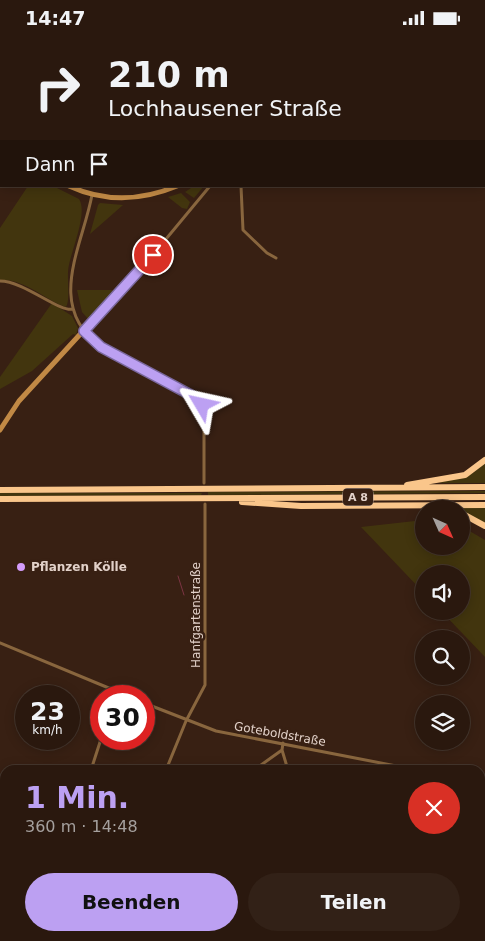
<!DOCTYPE html>
<html lang="de">
<meta charset="utf-8">
<style>
body{margin:0;font-family:"DejaVu Sans",sans-serif;background:#322117;color:#f1f3f6;height:100vh;display:flex;flex-direction:column;font-size:19px;white-space:nowrap}
*{box-sizing:border-box;margin:0}
p{font-size:16px;color:#a5a09e}
.icon{flex:none;width:28px;height:28px;fill:none;stroke:currentColor;stroke-width:2;stroke-linecap:round;stroke-linejoin:round}
.map{position:relative;flex:1;overflow:hidden}
.side{position:absolute;left:0px;top:730px;width:485px;height:176px;display:flex;flex-direction:column;background:#2a180e;border-radius:15px 15px 0 0;box-shadow:0 2px 12px #0003,0 0 0 1px #46372e}
.side>*{flex:none}
.top-card{position:absolute;left:0px;top:0px;width:485px;height:152px;box-shadow:0 2px 12px #0003,0 0 0 1px #46372e;background:#2a180e;color:#f1f3f6;overflow:hidden}
.needle{width:32px;rotate:135deg}
.controls{position:absolute;left:415px;top:465px;display:grid;gap:10px}
.controls a{display:grid;place-items:center;width:55px;height:55px;border-radius:50%;background:#2a180e;box-shadow:0 2px 12px #0003,0 0 0 1px #46372e;font-size:25px}
.speed{position:absolute;left:15px;top:650px;display:flex;gap:10px;font-size:25px;font-weight:700;text-align:center}
.speed>*{display:grid;place-content:center;width:65px;height:65px;border-radius:50%;background:#2a180e;box-shadow:0 2px 12px #0003,0 0 0 1px #46372e;line-height:1}
.speed small{font-size:12px;font-weight:400}
.speed .limit{border:8px solid #d22;background:#fff;color:#111}
.pin{position:absolute;display:grid;place-items:center;width:42px;height:42px;color:#fff;margin:-21px;border:2px solid #fff;border-radius:50%;box-shadow:0 1px 5px #0007}
.me{position:absolute;width:55px;margin:-28px;rotate:306deg;stroke-linejoin:round;filter:drop-shadow(0 0 4px #0008)}
.turn{display:flex;align-items:center;gap:18px;height:105px;padding:0 25px;font-size:22px}
.turn .icon{width:65px;height:65px;stroke-width:2.5}
.turn b{display:block;font-size:35px;line-height:42px}
.then{display:flex;align-items:center;height:48px;padding:0 25px;background:#0003;gap:10px;font-size:19px}
.round{display:grid;place-items:center;flex:none;width:52px;height:52px;border-radius:26px;background:#322117}
.summary{display:flex;align-items:center;justify-content:space-between;height:85px;padding:0 25px}
h1{font-size:30px;font-weight:800;line-height:38px;color:#bca0f2}
.primary-button{display:flex;gap:10px;margin-top:auto;padding:10px 25px}
.primary-button a{flex:1;height:58px;border-radius:30px;background:#bca0f2;color:#111;font-size:20px;font-weight:800;line-height:58px;text-align:center}
.primary-button a+a{background:#322117;color:#f1f3f6}
.status{display:flex;justify-content:space-between;align-items:center;height:35px;padding:0 25px;background:#2a180e;direction:ltr}
.status svg{height:14px;fill:currentColor}
.map>svg:first-child{display:block}
</style>
<div class="status"><b>14:47</b><svg viewBox="0 0 49 12"><path d="M0 12V9h3v3zM5 12V6h3v6zM10 12V3h3v9zM15 12V0h3v12zM26 1h20v11H26zM47 4h2v5h-2z"/></svg></div>
<div class="map">
<svg width="485" height="906" viewBox="0 0 485 906">
<rect width="100%" height="100%" fill="#382013"/>
<path fill="#42350e" d="M28,151H53L79,164C88,177 72,214 69,230C66,241 71,264 66,272C43,264 26,244 0,245V193Z
M194,151H204L194,163L185,157Z
M181,158L190,167L187,174L182,173L168,162Z
M100,168L123,170L90,199L98,170Z
M77,255H112L115,257L89,285L82,277Z
M52,268L72,281L78,293L76,300L73,299L32,336L0,354V342Z
M485,428V448H438L473,438Z
M485,456V458L208,460V457Z
M0,458H202L201,460L0,461Z
M460,473H485V488L461,476Z
M424,485V511H461V491L485,505V622L441,576H461V539H424V558L361,492Z
M429,901H479L482,906H427Z"/>
<g fill="none" stroke-linecap="round" stroke-linejoin="round">
<path stroke="#7c3443" stroke-width="1" d="M178,541L184,560"/>
<path stroke="#89663e" stroke-width="3" d="M342,0V1
M451,0L454,1
M484,19L485,20
M241,151L243,195L267,218L276,223
M92,160C82,213 45,271 101,312L199,365
M0,246C24,246 60,278 73,274
M84,295L142,233L210,151
M199,365L204,382V448
M199,365L205,361
M0,608L128,661
M144,668L216,696L417,735
M283,708L282,715L288,735
M91,735L101,704
M166,735L186,686L205,650V469
M254,735L282,715
M480,747L485,748
M159,901L175,906
M341,901V906
M55,906L57,901
M166,906L168,901
M216,906L218,901
M280,906L282,901"/>
<path stroke="#c18945" stroke-width="5" d="M476,0L478,1
M294,1L295,0
M484,4L485,5
M0,113H1
M69,151C104,167 141,166 177,151
M0,395L19,366L84,295"/>
<path stroke="#fac68b" stroke-width="6" d="M407,450L465,440L485,425
M0,455L485,452
M0,464L485,462
M242,467L301,471L485,470
M461,478L485,491"/>
</g>
<g fill="none" stroke-linecap="round" stroke-linejoin="round">
<defs>
<path id="route" d="M153,220L84,296L101,312L189,359L199,365L202,370"/>
</defs>
<use href="#route" stroke="#7a689d" stroke-width="12"/>
<use href="#route" stroke="#bca0f2" stroke-width="9"/>
</g>
<circle fill="#d49cfb" stroke="#382013" stroke-width="2" cx="21" cy="532" r="5"/>
<g text-anchor="middle" dominant-baseline="central" stroke-width="5" stroke-linejoin="round" paint-order="stroke">
<rect fill="#382013" stroke="#af9c92" stroke-width="1" x="343" y="453.5" width="30" height="17" rx="4"/>
<g font-size="11" font-weight="bold" fill="#e2d1c9">
<text x="358" y="462">A 8</text>
</g>
<g font-size="12" font-weight="bold" fill="#e2d1c9" stroke="#382013" text-anchor="start">
<text x="31" y="532">Pflanzen Kölle</text>
</g>
<g font-size="12" fill="#e2d1c9" stroke="#382013">
<text transform="translate(196 580) rotate(-90)">Hanfgartenstraße</text>
<text transform="translate(280 699) rotate(10)">Goteboldstraße</text>
</g>
</g>
</svg>
<div class="controls">
<a><svg class="needle" viewBox="-14 -14 28 28"><path d="M0-13l5 13h-10z" fill="#e53935"/><path d="M0 13l5-13h-10z" fill="#a5a09e"/></svg></a>
<a><svg class="icon" aria-label="sound" viewBox="0 0 24 24"><path d="M4 9h4l5-4v14l-5-4H4zM17 9q2 3 0 6"/></svg></a>
<a><svg class="icon" aria-label="search" viewBox="0 0 24 24"><circle cx="10" cy="10" r="6"/><path d="M15 15l6 6"/></svg></a>
<a><svg class="icon" aria-label="layers" viewBox="0 0 24 24"><path d="M12 4l9 5-9 5-9-5zM3 14l9 5 9-5"/></svg></a>
</div>
<div class="speed"><div>23<small>km/h</small></div><div class="limit">30</div></div>
<div class="pin" style="left:153px;top:220px;background:#d93025"><svg class="icon" aria-label="arrive" viewBox="0 0 24 24"><path d="M6 21V4h12l-3 4 3 4H6"/></svg></div>
<svg class="me" style="left:202px;top:370px" viewBox="-20 -20 40 40"><path d="M0-17L14 15 0 8-14 15z" fill="#bca0f2" stroke="#fff" stroke-width="4"/></svg>
<div class="top-card">
<div class="turn"><svg class="icon" aria-label="right" viewBox="0 0 24 24"><path d="M7 20v-9h11M14 6l5 5-5 5"/></svg><div><b>210 m</b>Lochhausener Straße</div></div>
<div class="then">Dann<svg class="icon" aria-label="arrive" viewBox="0 0 24 24"><path d="M6 21V4h12l-3 4 3 4H6"/></svg></div>
</div>
<section class="side">
<div class="summary"><div><h1>1 Min.</h1><p>360 m · 14:48</p></div><a class="round" style="background:#d93025;color:#fff"><svg class="icon" aria-label="close" viewBox="0 0 24 24"><path d="M6 6l12 12M18 6L6 18"/></svg></a></div>
<div class="primary-button"><a>Beenden</a><a>Teilen</a></div>
</section>
</div>
